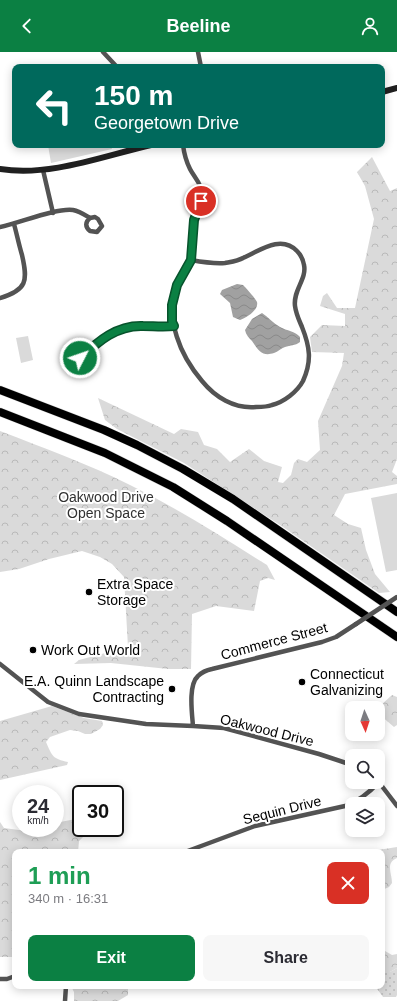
<!DOCTYPE html>
<meta charset="utf-8">
<style>
body{margin:0;font-family:Arial,sans-serif;background:#f7f7f7;color:#2b2b33;height:100vh;display:flex;flex-direction:column;font-size:15px;white-space:nowrap}
*{box-sizing:border-box;margin:0}
p{font-size:13px;color:#7c7c81}
.icon{flex:none;width:22px;height:22px;fill:none;stroke:currentColor;stroke-width:2;stroke-linecap:round;stroke-linejoin:round}
.map{position:relative;flex:1;overflow:hidden}
.sheet{position:absolute;left:12px;top:797px;width:373px;height:140px;display:flex;flex-direction:column;background:#fff;border-radius:8px;box-shadow:0 2px 10px #0003}
.sheet>*{flex:none}
.banner{position:absolute;left:12px;top:12px;width:373px;height:84px;border-radius:8px;box-shadow:0 2px 10px #0003;background:#00695c;color:#fff;overflow:hidden}
.needle{width:26px;rotate:177deg}
.controls{position:absolute;left:345px;top:649px;display:grid;gap:8px}
.controls a{display:grid;place-items:center;width:40px;height:40px;border-radius:8px;background:#fff;box-shadow:0 2px 10px #0003;font-size:20px}
.speed{position:absolute;left:12px;top:733px;display:flex;gap:8px;font-size:20px;font-weight:700;text-align:center}
.speed>*{display:grid;place-content:center;width:52px;height:52px;border-radius:50%;background:#fff;box-shadow:0 2px 10px #0003;line-height:1}
.speed small{font-size:10px;font-weight:400}
.speed .limit{border:2px solid #111;border-radius:6px;background:#fff;color:#111}
.pin{position:absolute;display:grid;place-items:center;width:34px;height:34px;color:#fff;margin:-17px;border:2px solid #fff;border-radius:50%;box-shadow:0 1px 4px #0007}
.me{position:absolute;width:44px;margin:-22px;rotate:49deg;stroke-linejoin:round;filter:drop-shadow(0 0 3px #0008)}
.turn{display:flex;align-items:center;gap:14px;height:84px;padding:0 16px;font-size:18px}
.turn .icon{width:52px;height:52px;stroke-width:2.5}
.turn b{display:block;font-size:28px;line-height:34px}
.round{display:grid;place-items:center;flex:none;width:42px;height:42px;border-radius:8px;background:#f7f7f7}
.headline{display:flex;align-items:center;justify-content:space-between;height:68px;padding:0 16px}
h1{font-size:24px;font-weight:700;line-height:30px;color:#1e9e55}
.button{display:flex;gap:8px;margin-top:auto;padding:8px 16px}
.button a{flex:1;height:46px;border-radius:8px;background:#0b8043;color:#fff;font-size:16px;font-weight:700;line-height:46px;text-align:center}
.button a+a{background:#f7f7f7;color:#2b2b33}
header{display:flex;justify-content:space-between;align-items:center;height:52px;padding:0 16px;background:#0b8043;color:#fff;font-size:18px;font-weight:700}
.map>svg:first-child{display:block}
</style>
<header><svg class="icon" aria-label="back" viewBox="0 0 24 24"><path d="M15 5l-7 7 7 7"/></svg>Beeline<svg class="icon" aria-label="person" viewBox="0 0 24 24"><circle cx="12" cy="8" r="4"/><path d="M4 21q1-7 8-7t8 7"/></svg></header>
<div class="map">
<svg width="397" height="949" viewBox="0 0 397 949">
<defs>
<pattern id="grass-dots" width="8" height="8" patternUnits="userSpaceOnUse"><rect width="8" height="8" fill="#dadada"/><path d="M2 2h.1M6 6h.1" fill="none" stroke="#b9b9b9" stroke-width="1.8" stroke-linecap="round"/></pattern>
<pattern id="forest-crowns" width="20" height="18" patternUnits="userSpaceOnUse"><rect width="20" height="18" fill="#dadada"/><path d="M2 6a3 3 0 1 1 6 0M12 15a3 3 0 1 1 6 0" fill="none" stroke="#b9b9b9"/></pattern>
<pattern id="water-waves" width="16" height="10" patternUnits="userSpaceOnUse"><rect width="16" height="10" fill="#a1a1a1"/><path d="M0 5q4-4 8 0t8 0" fill="none" stroke="#898989"/></pattern>
</defs>
<rect width="100%" height="100%" fill="#fff"/>
<path fill="url(#grass-dots)" d="M397,916V943L396,945H383L375,934H382V920H390Z"/>
<path fill="url(#forest-crowns)" d="M372,105L390,139L397,136V407L392,420L397,424V432L345,442L334,463L348,472L361,476L366,498L375,522L390,540L379,541L280,473L184,411L117,377L105,368L98,346L174,382L181,377L198,380L204,393L217,397L230,410L249,397L264,409L282,415L278,430L283,431L291,423L294,411L298,407L307,410L320,398L318,369L342,314L344,301L312,300L310,285L322,273L345,274V262L320,254L323,244L327,241L337,256H355L374,167L365,134L357,120Z
M0,379C44,396 88,412 130,433C177,456 222,485 267,513L275,528L268,526L260,529L254,559L216,554L192,562L191,617H168L111,611L74,612L79,608L128,595L124,525L112,512L100,505L82,499L49,507L19,517L0,520Z
M392,643L397,645V673L394,675L380,663L378,656H370L375,652L381,653Z
M52,654L84,666L102,669L103,673L100,677L91,682H85L78,679L70,678L50,685L46,690C52,704 53,707 68,710L67,713L0,728V669Z
M81,766V776H92L79,789L78,800H15V905H0V770L4,776L19,778H28L36,776H55V771Z
M397,795V806C385,811 392,821 392,831L389,835L382,838V800L365,799L371,797L378,798Z
M382,895L385,899L392,903L397,902V916L390,920H382Z
M71,934H128V943L118,949H74V940Z"/>
<path fill="#dadada" d="M48,93H111L112,97L51,111Z
M28,284L33,308L21,311L16,286Z
M397,441V518L386,520L371,446Z"/>
<path fill="url(#water-waves)" d="M237,232L243,233C246,236 256,247 257,250C259,258 246,266 240,268L233,265L230,251L220,242L222,238Z
M262,261C268,265 273,271 280,275C287,279 295,279 300,285V290C295,294 290,293 285,295C281,296 278,300 274,301C262,305 258,298 252,289C249,286 246,283 245,278L252,267Z"/>
<g fill="none" stroke-linecap="round" stroke-linejoin="round">
<defs>
<path id="highway" d="M0,338L104,378L137,393L183,417L233,447L397,560
M0,360L105,401L173,435L227,469L397,585"/>
</defs>
<use href="#highway" stroke="#dbdbdb" stroke-width="9"/>
<path stroke="#535353" stroke-width="4.5" d="M103,0L117,15
M198,0L201,15
M183,93C184,101 186,109 190,117C194,125 202,132 202,142C202,151 196,160 194,169C191,180 194,199 190,209C187,218 180,225 177,234C165,268 180,303 202,329C215,345 234,357 256,355C261,355 267,355 272,353C284,350 297,340 303,329C312,309 310,295 302,275C299,268 296,262 295,254C293,238 307,227 304,213C303,207 301,203 297,199C281,182 259,199 243,206C238,209 230,210 225,211C213,212 202,210 191,208
M43,118L53,161
M0,175C20,171 55,156 73,158C79,159 85,163 90,166L95,165L98,167L102,174L97,180L90,179C85,175 85,170 90,166
M0,246C27,238 28,229 22,203C19,193 17,183 14,172
M71.5 310a5.5 5.5 0 1 1 11 0a5.5 5.5 0 1 1-11 0Z
M81,306C99,289 117,273 143,274C153,274 163,275 174,274
M0,612L48,650L79,662L146,672L193,674L224,676L319,702L352,713
M193,674C192,661 188,633 198,624C202,620 207,618 212,617L322,590L336,585L356,572
M378,729L397,754
M185,800L255,774L345,754C359,749 369,741 379,730
M0,927H7L15,924
M65,949L66,934"/>
<path stroke="#202020" stroke-width="6" d="M382,40L397,36
M0,117C50,125 103,104 151,93"/>
<use href="#highway" stroke="#000" stroke-width="8"/>
<path stroke="#535353" stroke-width="4.5" d="M356,572L397,545"/>
</g>
<g fill="none" stroke-linecap="round" stroke-linejoin="round">
<defs>
<path id="route" d="M80,306H81C98,289 117,273 143,274C153,274 163,275 174,274L172,270V253L177,233L191,208L194,168L201,149"/>
</defs>
<use href="#route" stroke="#07532c" stroke-width="10"/>
<use href="#route" stroke="#0b8043" stroke-width="7"/>
</g>
<g fill="#000" stroke="#fff" stroke-width="1.5">
<circle cx="89" cy="540" r="4"/>
<circle cx="33" cy="598" r="4"/>
<circle cx="302" cy="630" r="4"/>
<circle cx="172" cy="637" r="4"/>
</g>
<g text-anchor="middle" dominant-baseline="central" stroke-width="4" stroke-linejoin="round" paint-order="stroke">
<g font-size="14" fill="#313131" stroke="#fff">
<text x="106" y="445">Oakwood Drive<tspan x="106" dy="16">Open Space</tspan></text>
</g>
<g font-size="14" fill="#000" stroke="#fff" text-anchor="start">
<text x="97" y="532">Extra Space<tspan x="97" dy="16">Storage</tspan></text>
<text x="41" y="598">Work Out World</text>
<text x="310" y="622">Connecticut<tspan x="310" dy="16">Galvanizing</tspan></text>
<text x="164" y="629" text-anchor="end">E.A. Quinn Landscape<tspan x="164" dy="16">Contracting</tspan></text>
</g>
<g font-size="14" fill="#000" stroke="#fff">
<text transform="translate(274 589) rotate(-15)">Commerce Street</text>
<text transform="translate(267 678) rotate(14)">Oakwood Drive</text>
<text transform="translate(282 758) rotate(-14)">Sequin Drive</text>
</g>
</g>
</svg>
<div class="controls">
<a><svg class="needle" viewBox="-14 -14 28 28"><path d="M0-13l5 13h-10z" fill="#e53935"/><path d="M0 13l5-13h-10z" fill="#7c7c81"/></svg></a>
<a><svg class="icon" aria-label="search" viewBox="0 0 24 24"><circle cx="10" cy="10" r="6"/><path d="M15 15l6 6"/></svg></a>
<a><svg class="icon" aria-label="layers" viewBox="0 0 24 24"><path d="M12 4l9 5-9 5-9-5zM3 14l9 5 9-5"/></svg></a>
</div>
<div class="speed"><div>24<small>km/h</small></div><div class="limit">30</div></div>
<div class="pin" style="left:201px;top:149px;background:#d93025"><svg class="icon" aria-label="arrive" viewBox="0 0 24 24"><path d="M6 21V4h12l-3 4 3 4H6"/></svg></div>
<svg class="me" style="left:80px;top:306px" viewBox="-20 -20 40 40"><circle r="17" fill="#0b8043" stroke="#fff" stroke-width="3"/><path d="M0-11L8 9 0 5-8 9z" fill="#fff"/></svg>
<div class="banner">
<div class="turn"><svg class="icon" aria-label="left" viewBox="0 0 24 24"><path d="M17 20v-9H6M10 6l-5 5 5 5"/></svg><div><b>150 m</b>Georgetown Drive</div></div>
</div>
<section class="sheet">
<div class="headline"><div><h1>1 min</h1><p>340 m · 16:31</p></div><a class="round" style="background:#d93025;color:#fff"><svg class="icon" aria-label="close" viewBox="0 0 24 24"><path d="M6 6l12 12M18 6L6 18"/></svg></a></div>
<div class="button"><a>Exit</a><a>Share</a></div>
</section>
</div>
